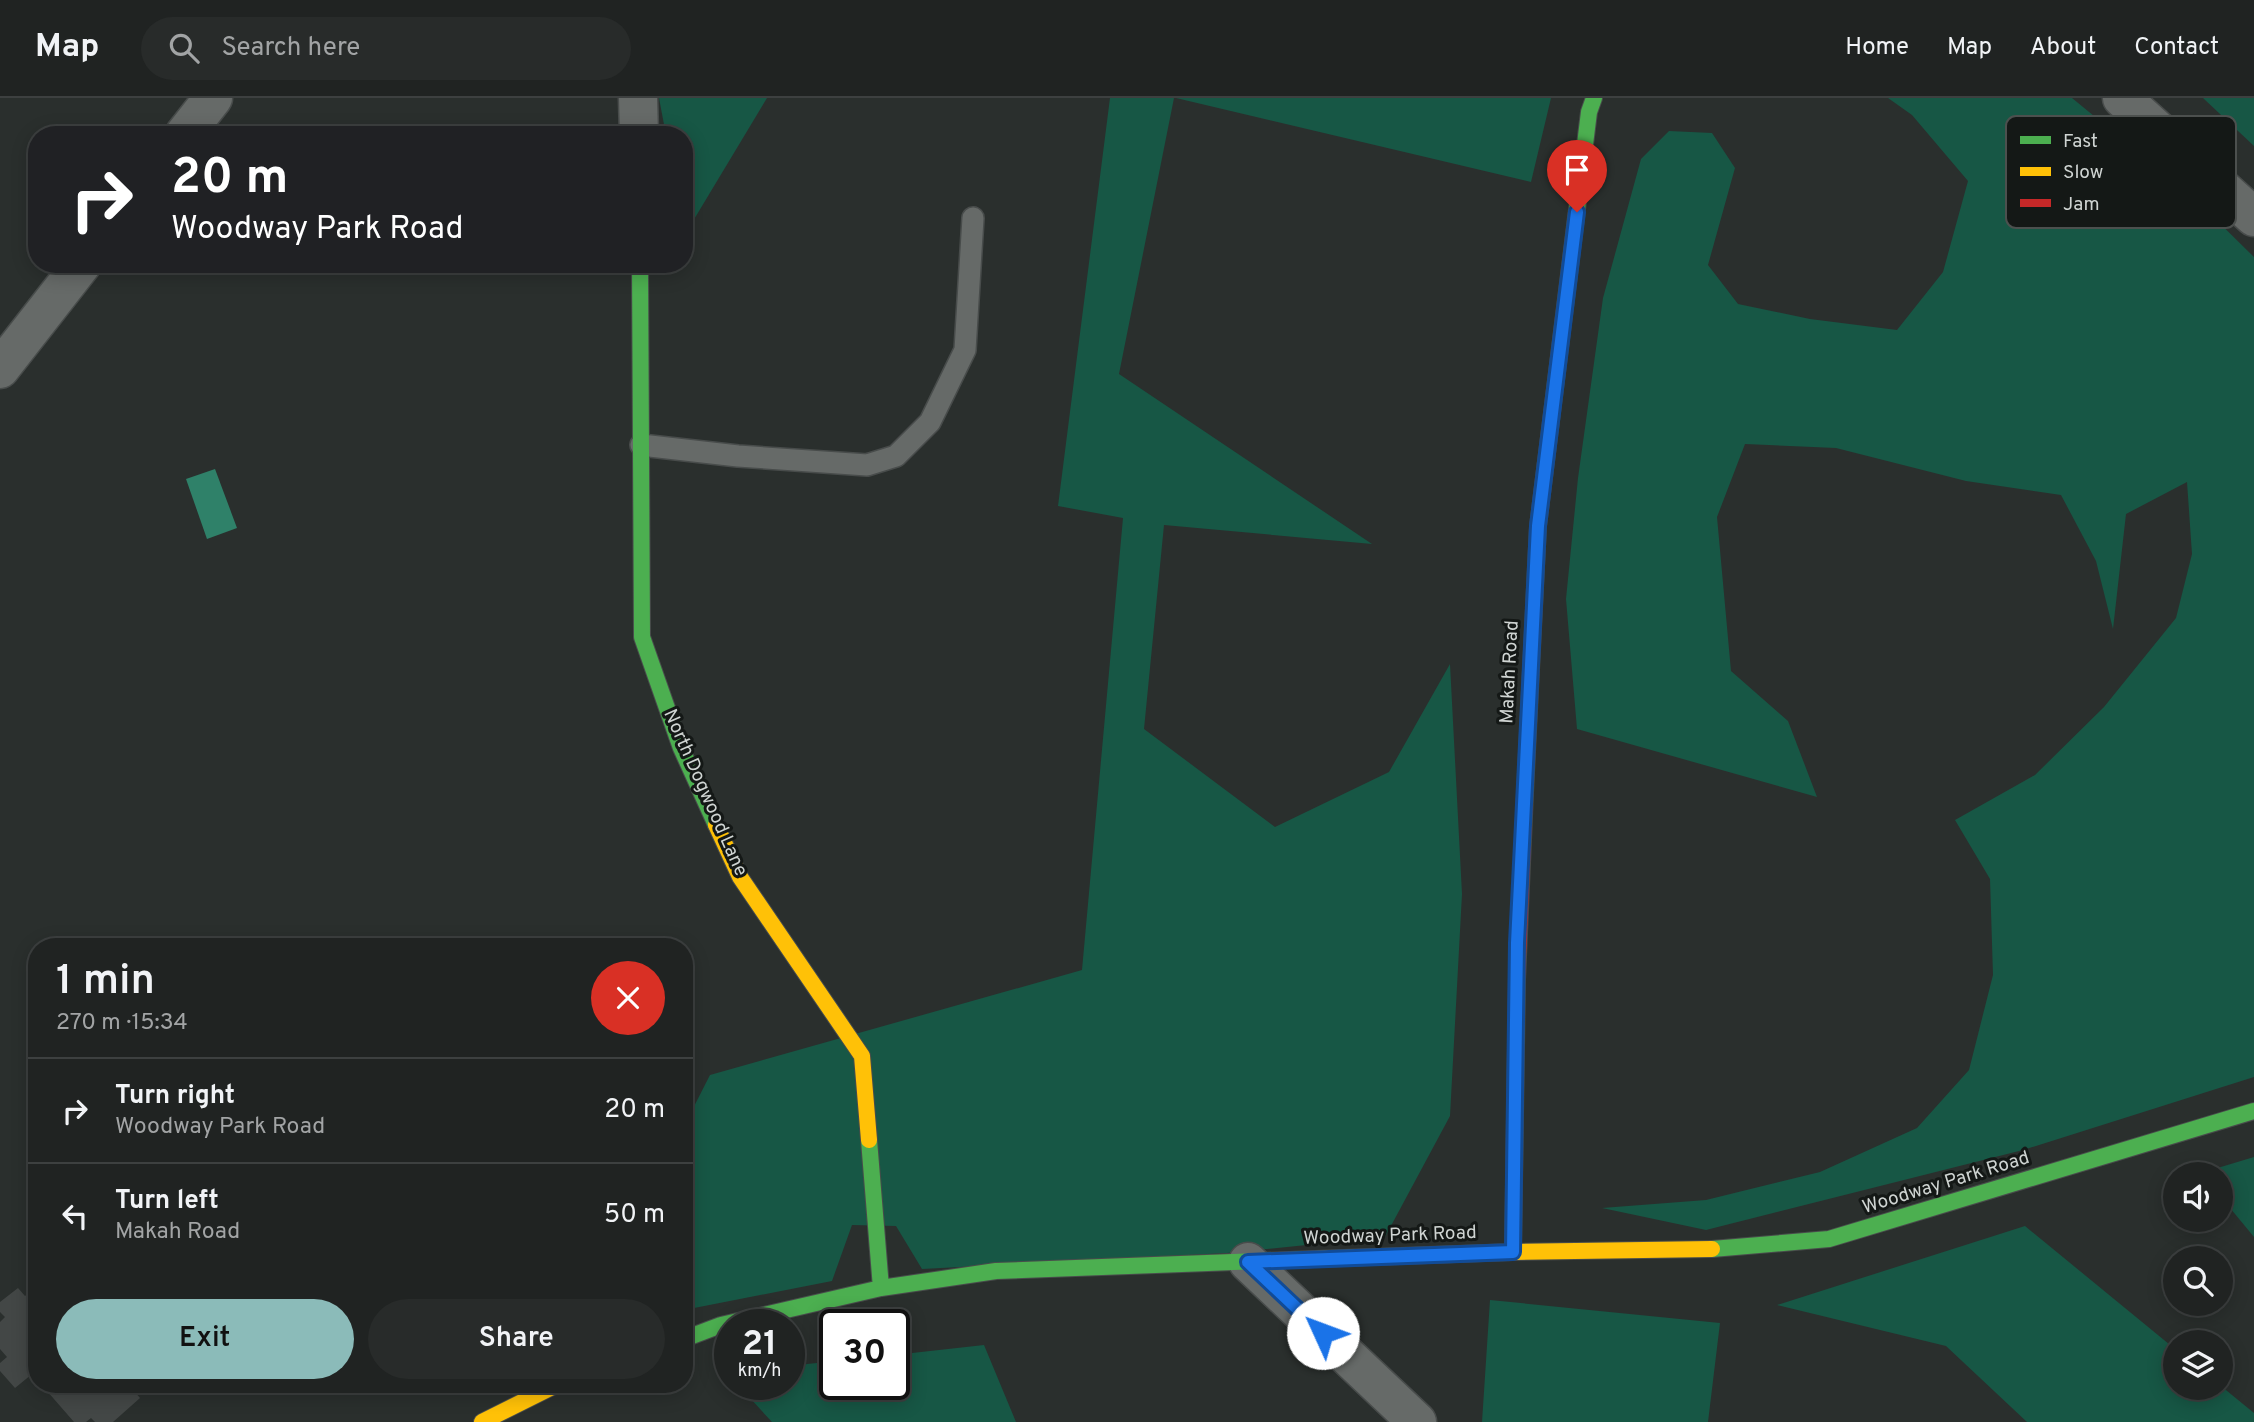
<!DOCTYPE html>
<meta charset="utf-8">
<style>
body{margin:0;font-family:Overpass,sans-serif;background:#282b2a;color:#f1f3f6;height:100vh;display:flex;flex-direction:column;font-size:26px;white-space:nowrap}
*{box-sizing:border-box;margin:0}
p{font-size:23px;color:#a2a4a5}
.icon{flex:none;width:38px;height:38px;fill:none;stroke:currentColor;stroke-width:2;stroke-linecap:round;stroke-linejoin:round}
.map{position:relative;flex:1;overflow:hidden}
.side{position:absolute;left:28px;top:840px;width:665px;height:455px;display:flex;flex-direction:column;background:#202322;border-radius:28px;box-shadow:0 4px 18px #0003,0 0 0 2px #3d4040}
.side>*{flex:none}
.guide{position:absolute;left:28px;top:28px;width:665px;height:147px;border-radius:28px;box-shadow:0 4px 18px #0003,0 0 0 2px #3d4040;background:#202124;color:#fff;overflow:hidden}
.tools{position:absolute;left:2163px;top:1064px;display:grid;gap:14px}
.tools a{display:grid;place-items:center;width:70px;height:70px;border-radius:50%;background:#202322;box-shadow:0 4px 18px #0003,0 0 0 2px #3d4040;font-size:35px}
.speed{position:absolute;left:714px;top:1211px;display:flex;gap:14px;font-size:35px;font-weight:700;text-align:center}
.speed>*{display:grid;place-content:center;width:91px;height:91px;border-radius:50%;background:#202322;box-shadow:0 4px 18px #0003,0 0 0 2px #3d4040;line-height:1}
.speed small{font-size:18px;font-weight:400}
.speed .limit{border:4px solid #111;border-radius:10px;background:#fff;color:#111}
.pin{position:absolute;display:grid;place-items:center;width:60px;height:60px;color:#fff;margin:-72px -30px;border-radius:50% 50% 50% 0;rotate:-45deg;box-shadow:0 0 7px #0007}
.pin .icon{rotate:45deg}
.me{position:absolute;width:77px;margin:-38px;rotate:313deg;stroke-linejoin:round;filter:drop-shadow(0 0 5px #0008)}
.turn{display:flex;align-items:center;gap:24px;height:147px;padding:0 28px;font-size:32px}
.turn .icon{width:91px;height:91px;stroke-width:2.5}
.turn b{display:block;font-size:49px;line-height:60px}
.round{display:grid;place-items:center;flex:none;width:74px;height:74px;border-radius:37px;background:#282b2a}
.overview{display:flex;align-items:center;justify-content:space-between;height:119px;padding:0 28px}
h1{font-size:42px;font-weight:600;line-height:52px}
.button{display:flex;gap:14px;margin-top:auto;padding:14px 28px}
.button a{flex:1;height:80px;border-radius:42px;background:#8bbbb9;color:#111;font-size:28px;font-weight:600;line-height:80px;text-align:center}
.button a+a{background:#282b2a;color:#f1f3f6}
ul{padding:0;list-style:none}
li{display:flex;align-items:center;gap:21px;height:105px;padding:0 28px;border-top:2px solid #3d4040}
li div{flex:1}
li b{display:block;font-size:26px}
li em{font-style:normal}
header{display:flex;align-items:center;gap:42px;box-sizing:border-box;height:98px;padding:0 35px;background:#202322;border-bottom:2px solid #3d4040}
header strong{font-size:33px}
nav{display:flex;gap:38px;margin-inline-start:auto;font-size:24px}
.search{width:490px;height:63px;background:#282b2a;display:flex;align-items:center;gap:18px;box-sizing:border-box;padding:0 24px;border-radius:38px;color:#a2a4a5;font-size:26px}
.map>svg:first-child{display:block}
</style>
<header>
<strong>Map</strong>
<div class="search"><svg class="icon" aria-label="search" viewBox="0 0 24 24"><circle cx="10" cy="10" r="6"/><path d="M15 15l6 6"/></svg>Search here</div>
<nav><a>Home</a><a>Map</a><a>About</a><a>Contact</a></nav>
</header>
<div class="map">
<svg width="2254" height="1324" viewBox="0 0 2254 1324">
<rect width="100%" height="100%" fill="#2a2f2d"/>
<path fill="#175745" d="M659,0H767L687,133L684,120V37H666Z
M1110,0H1174L1119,276L1372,446L1164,427L1144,631L1275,729L1389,674L1450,566L1462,796L1450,1018L1385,1139L1227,1155L922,1171L896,1128L852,1127L832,1183L684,1212V1028L710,977L1082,872L1123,420L1058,408Z
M1176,0H1551L1531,84Z
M1888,0H2072L2194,100L2254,159V979L2023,1052L1706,1132L1602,1110L1706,1102L1820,1074L1917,1030L1969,972L1993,877L1990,781L1955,722L2035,677L2104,609L2176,520L2192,456L2187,384L2126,416L2113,531L2096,463L2061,397L1966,383L1836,350L1745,346L1717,419L1731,573L1788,623L1817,699L1577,631L1566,501L1578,380L1603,200L1641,61L1669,33L1712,35L1735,70L1708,167L1738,206L1810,221L1897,232L1943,174L1968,83L1912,17Z
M2203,0H2254V48Z
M2254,1059V1139L2221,1099V1076L2201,1075Z
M2025,1128L2175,1251V1290L2221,1288L2254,1315V1324H2027L1946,1248L1777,1207Z
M1490,1202L1720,1225L1708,1324H1482Z
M984,1247L1016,1324H772L737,1286H789V1268L835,1263V1286H894V1257Z"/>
<path fill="#2f8169" d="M215,371L237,430L207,441L186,381Z"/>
<path fill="#434746" d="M37,1188V1272L15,1290L0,1273V1265L7,1259L0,1251V1224L5,1219L0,1214V1204L18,1190L25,1198Z
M55,1286H128L140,1300L113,1324H95L91,1320L86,1324H74L47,1293Z"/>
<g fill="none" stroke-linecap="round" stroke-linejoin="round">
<defs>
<path id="lane" d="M641,347L738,358L867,367L896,358L930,324L965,252L973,120"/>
<path id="street" d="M638,0L639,37
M2122,0L2254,119
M184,37L213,0
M0,271L82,166
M1248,1164L1417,1324"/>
<path id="fast" d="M640,166L642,539L681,650L716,727
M1525,695L1538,428L1589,14L1594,0
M869,1042L881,1190
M1712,1151L1829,1141L2254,1013
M684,1241L721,1227L881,1190L996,1173L1315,1161"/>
<path id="slow" d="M716,727L740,779L862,958L869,1042
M1513,1154L1517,882
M1315,1161L1513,1154L1712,1151
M482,1324L558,1286"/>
<path id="jam" d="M1517,882L1525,695"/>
</defs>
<use href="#lane" stroke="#484c4b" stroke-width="24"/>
<use href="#street" stroke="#484c4b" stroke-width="41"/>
<use href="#fast" stroke="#484c4b" stroke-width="18"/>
<use href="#slow" stroke="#484c4b" stroke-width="18"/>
<use href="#jam" stroke="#484c4b" stroke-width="18"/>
<use href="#lane" stroke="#666a68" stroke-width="21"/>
<use href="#street" stroke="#666a68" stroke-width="38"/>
<use href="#fast" stroke="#4caf50" stroke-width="16"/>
<use href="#slow" stroke="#ffc107" stroke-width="16"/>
<use href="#jam" stroke="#c62828" stroke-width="16"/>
</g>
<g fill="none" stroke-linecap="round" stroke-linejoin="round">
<defs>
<path id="route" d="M1323,1235L1248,1164L1513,1154L1517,845L1538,428L1577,114"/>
</defs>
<use href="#route" stroke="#114b97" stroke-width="18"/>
<use href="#route" stroke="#1a73e8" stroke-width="12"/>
</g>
<g text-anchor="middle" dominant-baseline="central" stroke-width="6" stroke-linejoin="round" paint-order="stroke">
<g font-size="19" fill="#cfd4d2" stroke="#141816">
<text transform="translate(1510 574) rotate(-87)">Makah Road</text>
<text transform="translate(705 695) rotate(66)">North Dogwood Lane</text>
<text transform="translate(1946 1085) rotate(-17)">Woodway Park Road</text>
<text transform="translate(1390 1138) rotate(-2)">Woodway Park Road</text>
</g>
</g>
<rect x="2006" y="18" width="230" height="112" rx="10" fill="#141816" stroke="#4c504e" stroke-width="2"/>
<rect x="2020" y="38" width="31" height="8" fill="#4caf50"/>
<rect x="2020" y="69" width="31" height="9" fill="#ffc107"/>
<rect x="2020" y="101" width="31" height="8" fill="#c62828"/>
<g font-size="19" fill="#cfd4d2">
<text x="2063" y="49">Fast</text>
<text x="2063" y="80">Slow</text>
<text x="2063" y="112">Jam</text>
</g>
</svg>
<div class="tools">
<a><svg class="icon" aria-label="sound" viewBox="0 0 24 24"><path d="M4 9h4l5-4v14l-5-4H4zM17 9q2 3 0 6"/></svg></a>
<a><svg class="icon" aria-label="search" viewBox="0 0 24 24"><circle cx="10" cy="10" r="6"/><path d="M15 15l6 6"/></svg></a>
<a><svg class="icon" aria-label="layers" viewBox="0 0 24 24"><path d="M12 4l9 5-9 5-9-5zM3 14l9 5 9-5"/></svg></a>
</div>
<div class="speed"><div>21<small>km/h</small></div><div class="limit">30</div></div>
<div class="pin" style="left:1577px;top:114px;background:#d93025"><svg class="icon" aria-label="arrive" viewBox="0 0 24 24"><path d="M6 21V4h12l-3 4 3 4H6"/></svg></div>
<svg class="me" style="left:1323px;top:1235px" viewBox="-20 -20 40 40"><circle r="19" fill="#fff"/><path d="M0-13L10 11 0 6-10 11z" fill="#1a73e8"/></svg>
<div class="guide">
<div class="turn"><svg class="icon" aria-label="right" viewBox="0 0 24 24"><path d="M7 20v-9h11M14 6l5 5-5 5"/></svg><div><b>20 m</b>Woodway Park Road</div></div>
</div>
<section class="side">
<div class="overview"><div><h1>1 min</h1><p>270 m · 15:34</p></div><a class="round" style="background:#d93025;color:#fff"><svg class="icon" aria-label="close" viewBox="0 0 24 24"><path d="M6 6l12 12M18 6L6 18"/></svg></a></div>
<ul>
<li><svg class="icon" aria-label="right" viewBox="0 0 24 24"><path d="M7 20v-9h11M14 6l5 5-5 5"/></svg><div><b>Turn right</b><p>Woodway Park Road</p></div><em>20 m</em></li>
<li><svg class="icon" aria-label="left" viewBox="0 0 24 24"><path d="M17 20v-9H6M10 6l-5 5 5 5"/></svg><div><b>Turn left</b><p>Makah Road</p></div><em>50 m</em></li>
</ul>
<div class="button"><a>Exit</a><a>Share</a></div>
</section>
</div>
